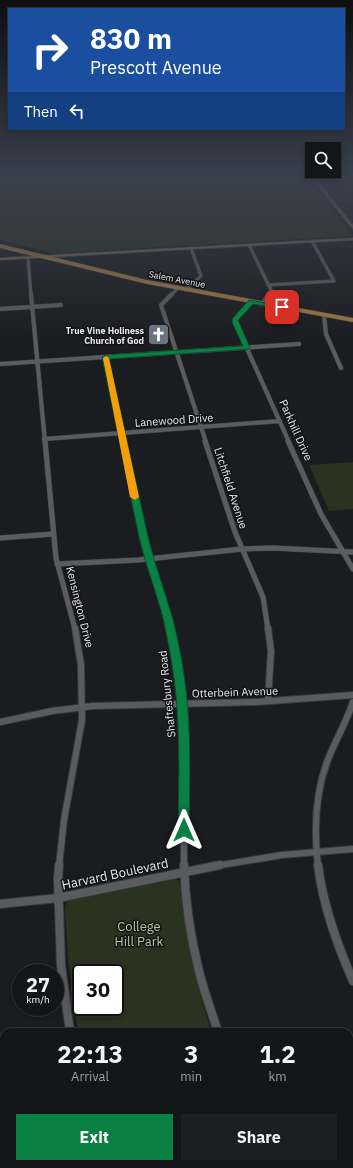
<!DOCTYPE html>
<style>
body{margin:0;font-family:"IBM Plex Sans",sans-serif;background:#1d1e20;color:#f1f3f6;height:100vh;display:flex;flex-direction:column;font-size:15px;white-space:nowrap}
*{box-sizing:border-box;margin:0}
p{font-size:13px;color:#9d9fa1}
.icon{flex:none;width:22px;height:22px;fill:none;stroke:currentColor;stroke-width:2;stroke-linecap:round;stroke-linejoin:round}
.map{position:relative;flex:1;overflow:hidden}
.side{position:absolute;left:0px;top:1028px;width:353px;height:140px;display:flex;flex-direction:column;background:#141517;border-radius:12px 12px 0 0;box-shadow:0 2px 6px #0003,0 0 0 1px #333436}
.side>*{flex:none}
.guide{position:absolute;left:8px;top:8px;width:337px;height:122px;border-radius:0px;box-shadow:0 2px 6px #0003,0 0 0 1px #333436;background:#1a4fa0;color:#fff;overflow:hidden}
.tools{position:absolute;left:305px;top:142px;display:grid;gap:8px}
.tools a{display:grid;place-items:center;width:36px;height:36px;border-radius:0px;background:#141517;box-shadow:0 2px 6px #0003,0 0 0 1px #333436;font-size:20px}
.speed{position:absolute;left:12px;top:964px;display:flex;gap:8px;font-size:20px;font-weight:700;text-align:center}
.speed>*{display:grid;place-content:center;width:52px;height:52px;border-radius:50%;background:#141517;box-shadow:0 2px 6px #0003,0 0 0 1px #333436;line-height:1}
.speed small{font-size:10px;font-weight:400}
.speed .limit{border:2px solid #111;border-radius:6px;background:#fff;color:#111}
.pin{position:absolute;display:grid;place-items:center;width:34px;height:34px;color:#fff;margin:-17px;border-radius:8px;box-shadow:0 2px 6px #0006}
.me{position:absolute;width:44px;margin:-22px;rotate:0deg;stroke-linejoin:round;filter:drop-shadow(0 0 3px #0008)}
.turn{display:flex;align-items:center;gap:14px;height:84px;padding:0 16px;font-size:18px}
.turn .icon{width:52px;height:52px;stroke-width:2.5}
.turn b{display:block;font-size:28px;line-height:34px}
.then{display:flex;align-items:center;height:38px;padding:0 16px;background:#0003;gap:8px;font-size:15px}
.eta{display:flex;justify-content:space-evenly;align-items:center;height:68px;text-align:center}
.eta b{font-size:24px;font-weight:700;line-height:28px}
.button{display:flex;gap:8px;margin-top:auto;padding:8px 16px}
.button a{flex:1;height:46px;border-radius:0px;background:#0b8043;color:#fff;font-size:16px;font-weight:700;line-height:46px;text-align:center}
.button a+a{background:#1d1e20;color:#f1f3f6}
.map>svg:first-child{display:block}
</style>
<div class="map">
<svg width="353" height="1168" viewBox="0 0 353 1168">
<rect width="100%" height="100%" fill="#1b1c1f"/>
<path fill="#2a3220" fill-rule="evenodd" d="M0,180H311L352,236L60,253H52L0,240Z
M353,462V509L329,511L309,465Z
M174,878L179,881C186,932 194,983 212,1032H78L68,957L65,908L67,902L71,900ZM81,973H115V1007H81Z
M119,1164H261L262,1168H120Z"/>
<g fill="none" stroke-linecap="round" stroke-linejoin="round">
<defs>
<path id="street-far4" d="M249,245L271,290L268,295
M28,258L31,295
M268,285L334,281L312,241
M186,290L201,276L191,248
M171,295L178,288"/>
<path id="street-far3" d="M31,294L45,442
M172,294L161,305L206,442
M252,302L235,319V322L289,442
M262,304L269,294
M0,309L61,305
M324,315L326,334L341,368
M106,357L123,442
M0,364L299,344
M44,439L280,421"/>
<path id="street-far2" d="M45,441L56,558L75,629
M123,441L143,537L166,611L170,629
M205,441L235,532L263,597L268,629
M288,441L321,514L353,569
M0,538L53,534
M57,564L138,560L242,549L273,548L353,552"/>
<path id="street-far1" d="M169,628L176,659L183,709L184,866
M268,701L271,651L268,628
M0,722L52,711L93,706L257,702L353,695
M59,866L64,820L82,720L81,665L75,628
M215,866L282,855L353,849
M318,866C314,832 315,795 327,762C335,741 346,723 353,702"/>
<path id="street" d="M59,865L58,879L61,966L70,1032
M184,865C185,899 190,934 198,967C203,989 211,1010 218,1032
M318,865C323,906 337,944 353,981
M0,904L58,898L220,865
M349,1101L353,1095
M0,1113L4,1112
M107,1164L108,1168
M268,1164L269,1168
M292,1168L295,1164"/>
<path id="secondary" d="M313,180H317L353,225V229Z
M353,238V240L0,260V258Z"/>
<path id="primary" d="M0,244L147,280L353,318V322L147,284L0,248Z"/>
</defs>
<use href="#street-far4" stroke="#38393b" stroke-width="4"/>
<use href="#street-far3" stroke="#38393b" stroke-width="5"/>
<use href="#street-far2" stroke="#38393b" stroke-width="6"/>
<use href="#street-far1" stroke="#38393b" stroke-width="8"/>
<use href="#street" stroke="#38393b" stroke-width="10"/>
<use href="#secondary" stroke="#38393b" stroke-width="2"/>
<use href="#primary" stroke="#38393b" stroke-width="1"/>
<use href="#street-far4" stroke="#5a5b5f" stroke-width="3"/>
<use href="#street-far3" stroke="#5a5b5f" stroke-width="4"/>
<use href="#street-far2" stroke="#5a5b5f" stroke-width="5"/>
<use href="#street-far1" stroke="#5a5b5f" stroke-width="6"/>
<use href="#street" stroke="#5a5b5f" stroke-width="8"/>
<use href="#secondary" fill="#7d6a51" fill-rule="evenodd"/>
<use href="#primary" fill="#a07843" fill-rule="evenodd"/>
</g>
<linearGradient id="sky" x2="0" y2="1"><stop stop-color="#0f0f11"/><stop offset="0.52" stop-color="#39404d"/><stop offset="1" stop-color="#39404d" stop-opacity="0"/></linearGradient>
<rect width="353" height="343" fill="url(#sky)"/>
<path fill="#0b8043" stroke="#07532c" d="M249,300L282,306L285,307L282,309L253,304L238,320L250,348L249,349L109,359L148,537C154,562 163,586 170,610C175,625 178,642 181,657C192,714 190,773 189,830L188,834L184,835L179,834L178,830C179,773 181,714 171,658C168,642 165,625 161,610C154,586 145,562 139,537L102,357L106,355L243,346L232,322L233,318Z"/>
<path fill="#f59e0b" d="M106,356L109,358L139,497L135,500L130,497L103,358Z"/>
<defs>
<symbol id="church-square" viewBox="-11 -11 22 22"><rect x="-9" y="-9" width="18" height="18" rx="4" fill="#6b7280" stroke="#121316"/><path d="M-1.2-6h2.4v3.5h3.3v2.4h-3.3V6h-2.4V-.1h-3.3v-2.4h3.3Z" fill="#fff"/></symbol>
</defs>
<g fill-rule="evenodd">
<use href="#church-square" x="146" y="322" width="25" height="25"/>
</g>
<g text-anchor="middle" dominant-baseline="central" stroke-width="3" stroke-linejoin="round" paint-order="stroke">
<g font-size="9" fill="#e9e9eb" stroke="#121316">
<text transform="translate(177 279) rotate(11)">Salem Avenue</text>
</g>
<g font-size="9" font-weight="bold" fill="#e9e9eb" stroke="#121316" text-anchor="end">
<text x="144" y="330">True Vine Holiness<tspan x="144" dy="10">Church of God</tspan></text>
</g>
<g font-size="11" fill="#e9e9eb" stroke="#121316">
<text transform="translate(174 420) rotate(-4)">Lanewood Drive</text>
<text transform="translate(296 430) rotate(66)">Parkhill Drive</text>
<text transform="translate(231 488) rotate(72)">Litchfield Avenue</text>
<text transform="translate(80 607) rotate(76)">Kensington Drive</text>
<text transform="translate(235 692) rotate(-2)">Otterbein Avenue</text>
<text transform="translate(167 694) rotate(-96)">Shaftesbury Road</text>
</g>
<g font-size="13" fill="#e9e9eb" stroke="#121316">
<text transform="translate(115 874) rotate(-12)">Harvard Boulevard</text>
</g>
<g font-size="13" fill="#b3c996" stroke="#121316">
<text x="139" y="926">College<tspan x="139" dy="15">Hill Park</tspan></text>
</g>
</g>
</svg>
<div class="tools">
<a><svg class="icon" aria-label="search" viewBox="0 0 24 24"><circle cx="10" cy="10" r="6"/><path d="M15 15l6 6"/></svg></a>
</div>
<div class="speed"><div>27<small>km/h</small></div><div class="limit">30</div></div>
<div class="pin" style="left:282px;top:307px;background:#d93025"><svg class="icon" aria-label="arrive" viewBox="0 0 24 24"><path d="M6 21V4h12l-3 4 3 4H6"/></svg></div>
<svg class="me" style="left:184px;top:830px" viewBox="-20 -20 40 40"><path d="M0-17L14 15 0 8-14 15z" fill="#0b8043" stroke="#fff" stroke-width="4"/></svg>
<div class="guide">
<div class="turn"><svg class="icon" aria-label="right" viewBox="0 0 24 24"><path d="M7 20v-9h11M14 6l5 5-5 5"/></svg><div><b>830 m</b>Prescott Avenue</div></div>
<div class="then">Then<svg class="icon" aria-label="left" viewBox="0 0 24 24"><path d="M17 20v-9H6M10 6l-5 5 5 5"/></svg></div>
</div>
<section class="side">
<div class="eta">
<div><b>22:13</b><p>Arrival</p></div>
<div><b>3</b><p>min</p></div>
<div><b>1.2</b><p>km</p></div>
</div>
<div class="button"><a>Exit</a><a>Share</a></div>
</section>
</div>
